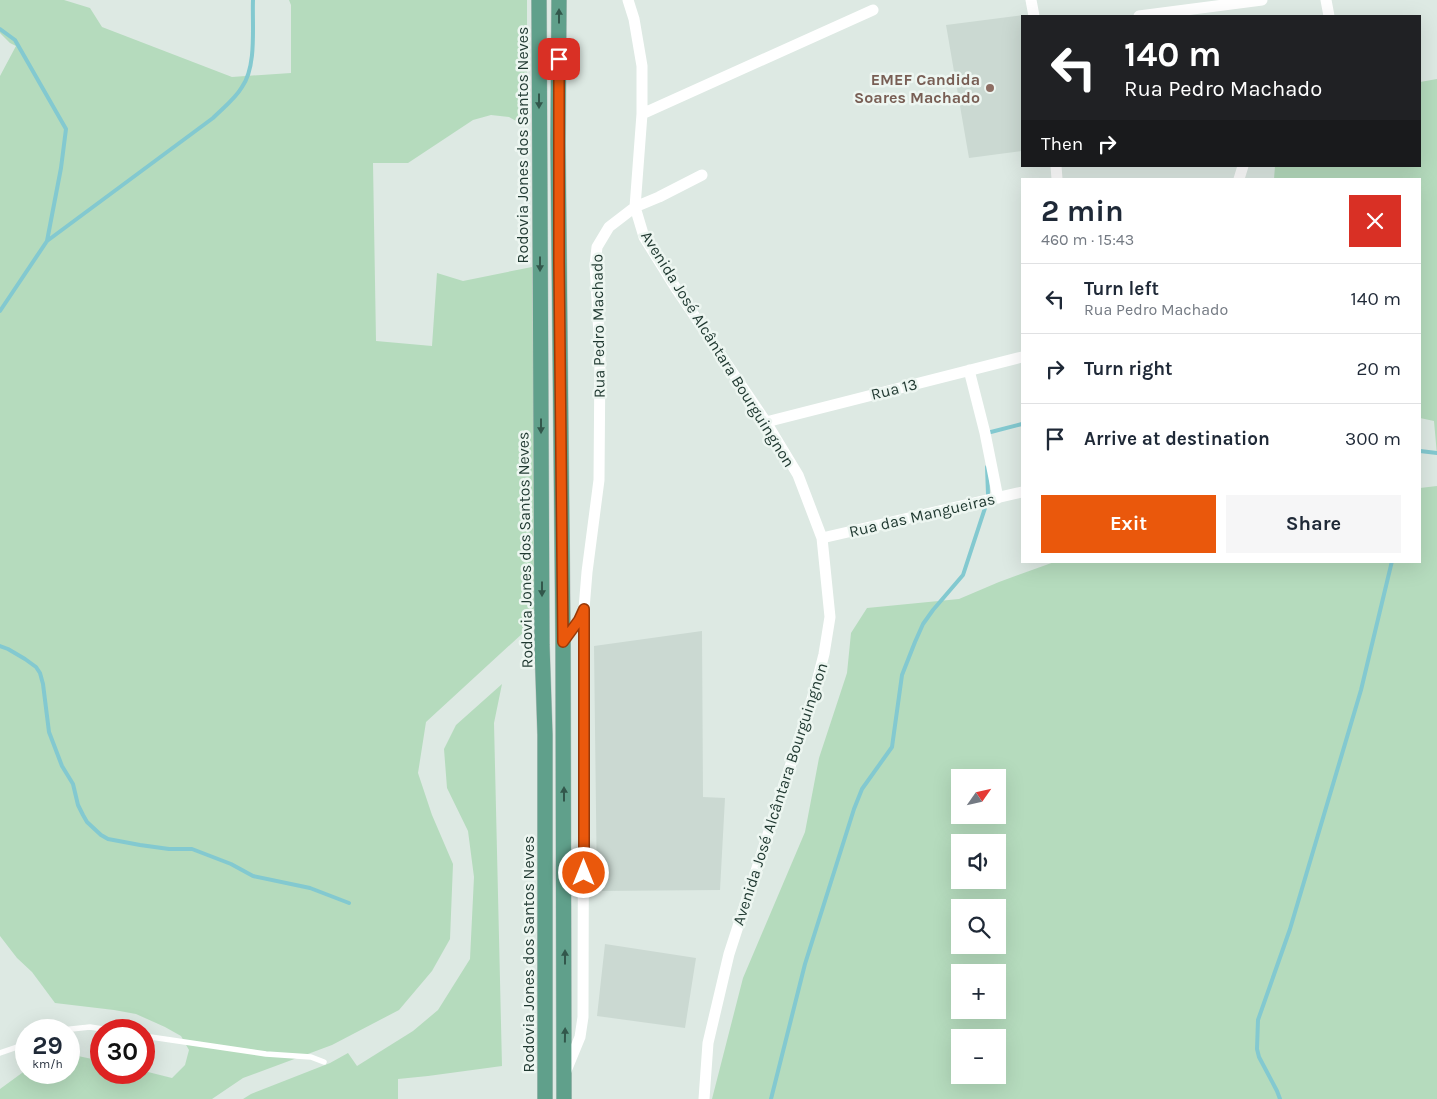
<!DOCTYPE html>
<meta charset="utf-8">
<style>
body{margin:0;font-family:Karla,sans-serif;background:#f6f6f7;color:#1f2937;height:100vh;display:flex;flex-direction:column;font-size:19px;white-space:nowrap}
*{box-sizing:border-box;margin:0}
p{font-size:16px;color:#747a83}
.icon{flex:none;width:28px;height:28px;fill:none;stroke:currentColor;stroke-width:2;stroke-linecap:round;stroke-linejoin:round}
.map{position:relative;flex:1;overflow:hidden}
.side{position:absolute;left:1021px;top:178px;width:400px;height:385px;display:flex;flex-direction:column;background:#fff;border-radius:0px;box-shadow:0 5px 20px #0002}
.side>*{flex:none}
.top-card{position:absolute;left:1021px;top:15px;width:400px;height:152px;border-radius:0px;box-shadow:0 5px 20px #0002;background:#202124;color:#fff;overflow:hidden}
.needle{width:32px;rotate:56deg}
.tools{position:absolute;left:951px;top:769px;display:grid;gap:10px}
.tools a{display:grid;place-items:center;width:55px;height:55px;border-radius:0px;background:#fff;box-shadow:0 5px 20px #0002;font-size:25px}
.speed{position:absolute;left:15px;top:1019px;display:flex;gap:10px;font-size:25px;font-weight:700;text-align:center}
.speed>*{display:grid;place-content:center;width:65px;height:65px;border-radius:50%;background:#fff;box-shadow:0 5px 20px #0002;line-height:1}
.speed small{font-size:12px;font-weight:400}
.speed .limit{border:8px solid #d22;background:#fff;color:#111}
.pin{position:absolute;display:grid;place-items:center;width:42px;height:42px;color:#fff;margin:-21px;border-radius:10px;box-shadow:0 2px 8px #0006}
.me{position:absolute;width:55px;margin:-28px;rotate:0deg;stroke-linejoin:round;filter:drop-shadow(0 0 4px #0008)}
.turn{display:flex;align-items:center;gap:18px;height:105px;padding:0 20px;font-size:22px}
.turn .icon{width:65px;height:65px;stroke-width:2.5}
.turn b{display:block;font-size:35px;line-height:42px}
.then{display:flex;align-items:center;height:48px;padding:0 20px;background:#0003;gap:10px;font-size:19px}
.round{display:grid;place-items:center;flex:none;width:52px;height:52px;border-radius:0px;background:#f6f6f7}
.head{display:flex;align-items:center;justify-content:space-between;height:85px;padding:0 20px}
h1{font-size:30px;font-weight:700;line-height:38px}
.cta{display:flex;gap:10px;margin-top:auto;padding:10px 20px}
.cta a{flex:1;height:58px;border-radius:0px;background:#ea580c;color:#fff;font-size:20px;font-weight:700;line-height:58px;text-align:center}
.cta a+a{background:#f6f6f7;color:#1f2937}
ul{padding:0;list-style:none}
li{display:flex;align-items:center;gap:15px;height:70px;padding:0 20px;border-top:1px solid #e0e1e3}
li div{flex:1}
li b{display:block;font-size:19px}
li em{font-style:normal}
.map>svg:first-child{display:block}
</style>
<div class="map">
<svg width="1437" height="1099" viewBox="0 0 1437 1099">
<rect width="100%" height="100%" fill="#dde9e3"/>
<path fill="#cbd9d2" d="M1024,15L1022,151L969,158L946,25Z
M702,631L703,797L725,798L720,890L597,891L594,646Z
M605,944L696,958L685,1028L597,1016Z"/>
<path fill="#b5dbbd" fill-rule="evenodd" d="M0,0H64L90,8L102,27L232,77L291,73V5L289,0H527V127L509,117L491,115L473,120L408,163H373L376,341L432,346L437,273L463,281L532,267L536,621L426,722L418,773L432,815L453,864L450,939L432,971L399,1010L332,1045L243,1078L212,1099H0V1089L26,1070V1072H69V1054L101,1061V1072H144V1071L172,1078L185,1065L189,1050L181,1036L165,1027L136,1014L114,1010L55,1003L32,972L17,958L0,936V76L16,46L10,43L0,33Z
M1437,79V455L1434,421L1420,418V179H1274L1275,166H1420V82Z
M1437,486V1099H712L743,978L805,832L819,758L847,673L851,633L867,608L959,599L999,582L1057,561H1420V488ZM960,778H998V815H960ZM960,842H998V880H960ZM960,908H998V945H960ZM960,972H998V1010H960ZM960,1038H998V1075H960Z
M502,684L494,723L502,1066L428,1076L398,1079V1099H243L251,1094L330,1063L348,1053L357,1066L413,1031L438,1010L470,959L474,877L468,831L447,788L444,749L456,725Z"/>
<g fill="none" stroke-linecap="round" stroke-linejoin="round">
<path stroke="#83c9d0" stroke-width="4" d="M0,29L15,40L66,129L61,168L47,241
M0,311L47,241L213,118C223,108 235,99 242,87C257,66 252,25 253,0
M987,433L1022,424
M1420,451L1437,453
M987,467L988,494
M0,646L8,649L25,659L36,667L40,673L43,684L49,732L62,766L73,784L78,805L83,815L87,822L101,835L108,839L140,845L169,849H192L231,864L253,876L310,888L349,903
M771,1099L805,964L854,809L862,789L892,747L902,675L915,642L923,624L933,610L963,575L986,505
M1280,1099L1277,1091L1259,1057L1257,1049L1258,1020L1290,929L1361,690L1392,561"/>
<defs>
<path id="primary" d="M539,0L542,645L545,735V1099
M559,0L558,143L563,642L564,1099"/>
</defs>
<use href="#primary" stroke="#bcc3c1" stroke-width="16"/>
<path stroke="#fff" stroke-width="5.5" d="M62,1030L90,1027L109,1030
M144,1036L266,1054L311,1057L324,1062
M0,1053L26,1044"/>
<path stroke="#fff" stroke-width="11" d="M628,0L634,19L642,66V114L635,207L644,237L677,290L766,422L798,475L822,538L830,617L824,654L814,693L729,954L708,1043L704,1099
M1031,0L1034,16
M1326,0L1329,16
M1139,16L1262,0
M642,114L873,10
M1056,166L1057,179
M1239,179L1243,166
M969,370L985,433L998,498
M766,422L1022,357
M822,538L1022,492
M563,642L579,620L584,609L587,572L599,480L600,353L595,265L597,247L609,227L635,207L659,197L702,175
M566,1071L580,1037L583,1017L584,613"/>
<use href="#primary" stroke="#60a08b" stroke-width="15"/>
</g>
<defs><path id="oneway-solid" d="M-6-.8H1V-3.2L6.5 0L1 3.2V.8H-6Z" transform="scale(1.25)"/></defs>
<g fill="#32574b">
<use href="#oneway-solid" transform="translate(559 16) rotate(-90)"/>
<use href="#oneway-solid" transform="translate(539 101) rotate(90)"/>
<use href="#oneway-solid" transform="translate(540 264) rotate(90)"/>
<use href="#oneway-solid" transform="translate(541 426) rotate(90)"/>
<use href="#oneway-solid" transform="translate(542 589) rotate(90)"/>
<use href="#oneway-solid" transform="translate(564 794) rotate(-90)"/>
<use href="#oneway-solid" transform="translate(565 957) rotate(-90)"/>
<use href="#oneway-solid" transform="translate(565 1035) rotate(-89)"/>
</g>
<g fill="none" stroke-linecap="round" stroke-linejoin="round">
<defs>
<path id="route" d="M559,59V262L563,642L579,620L584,609V873"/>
</defs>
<use href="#route" stroke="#983908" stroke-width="12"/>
<use href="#route" stroke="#ea580c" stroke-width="9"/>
</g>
<circle fill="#8d6e63" stroke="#edf6f1" stroke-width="2" cx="990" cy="88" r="5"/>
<g text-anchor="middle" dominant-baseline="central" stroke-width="5" stroke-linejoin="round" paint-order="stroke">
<g font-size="16" font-weight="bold" fill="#785e54" stroke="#edf6f1" text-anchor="end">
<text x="980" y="79">EMEF Candida<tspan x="980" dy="18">Soares Machado</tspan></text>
</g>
<g font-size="16" fill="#1f3830" stroke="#edf6f1">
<text transform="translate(522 145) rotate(-90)">Rodovia Jones dos Santos Neves</text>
<text transform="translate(598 326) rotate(-91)">Rua Pedro Machado</text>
<text transform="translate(718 349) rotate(58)">Avenida José Alcântara Bourguingnon</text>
<text transform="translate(894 389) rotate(-14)">Rua 13</text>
<text transform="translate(922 515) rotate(-13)">Rua das Mangueiras</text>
<text transform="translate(525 550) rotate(-91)">Rodovia Jones dos Santos Neves</text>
<text transform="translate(780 794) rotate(-72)">Avenida José Alcântara Bourguingnon</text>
<text transform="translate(528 954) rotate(-90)">Rodovia Jones dos Santos Neves</text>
</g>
</g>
</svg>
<div class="tools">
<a><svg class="needle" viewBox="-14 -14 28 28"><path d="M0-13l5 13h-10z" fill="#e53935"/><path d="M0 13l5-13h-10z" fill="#747a83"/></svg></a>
<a><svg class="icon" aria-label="sound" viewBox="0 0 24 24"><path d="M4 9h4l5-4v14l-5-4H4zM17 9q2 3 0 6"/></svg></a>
<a><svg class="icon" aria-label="search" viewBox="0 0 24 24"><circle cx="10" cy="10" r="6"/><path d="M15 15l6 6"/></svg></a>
<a>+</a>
<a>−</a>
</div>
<div class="speed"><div>29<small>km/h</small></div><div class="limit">30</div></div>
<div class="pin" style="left:559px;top:59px;background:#d93025"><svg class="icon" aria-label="arrive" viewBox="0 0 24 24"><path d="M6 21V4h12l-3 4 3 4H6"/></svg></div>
<svg class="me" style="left:584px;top:873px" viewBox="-20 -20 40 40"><circle r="17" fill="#ea580c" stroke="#fff" stroke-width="3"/><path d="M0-11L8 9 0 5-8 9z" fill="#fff"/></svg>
<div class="top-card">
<div class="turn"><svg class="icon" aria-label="left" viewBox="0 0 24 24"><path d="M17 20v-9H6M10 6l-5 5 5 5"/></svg><div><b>140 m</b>Rua Pedro Machado</div></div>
<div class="then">Then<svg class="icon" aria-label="right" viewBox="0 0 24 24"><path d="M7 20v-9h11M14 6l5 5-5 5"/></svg></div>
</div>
<section class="side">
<div class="head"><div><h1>2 min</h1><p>460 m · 15:43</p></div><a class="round" style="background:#d93025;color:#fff"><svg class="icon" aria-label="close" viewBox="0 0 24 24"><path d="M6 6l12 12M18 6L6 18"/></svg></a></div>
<ul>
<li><svg class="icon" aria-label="left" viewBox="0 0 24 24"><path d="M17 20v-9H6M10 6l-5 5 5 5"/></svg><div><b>Turn left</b><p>Rua Pedro Machado</p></div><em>140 m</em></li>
<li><svg class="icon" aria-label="right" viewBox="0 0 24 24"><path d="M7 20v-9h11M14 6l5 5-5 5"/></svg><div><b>Turn right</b></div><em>20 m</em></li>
<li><svg class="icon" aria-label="arrive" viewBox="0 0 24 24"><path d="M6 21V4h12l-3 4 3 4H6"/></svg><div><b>Arrive at destination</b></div><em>300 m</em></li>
</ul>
<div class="cta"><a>Exit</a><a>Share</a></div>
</section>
</div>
